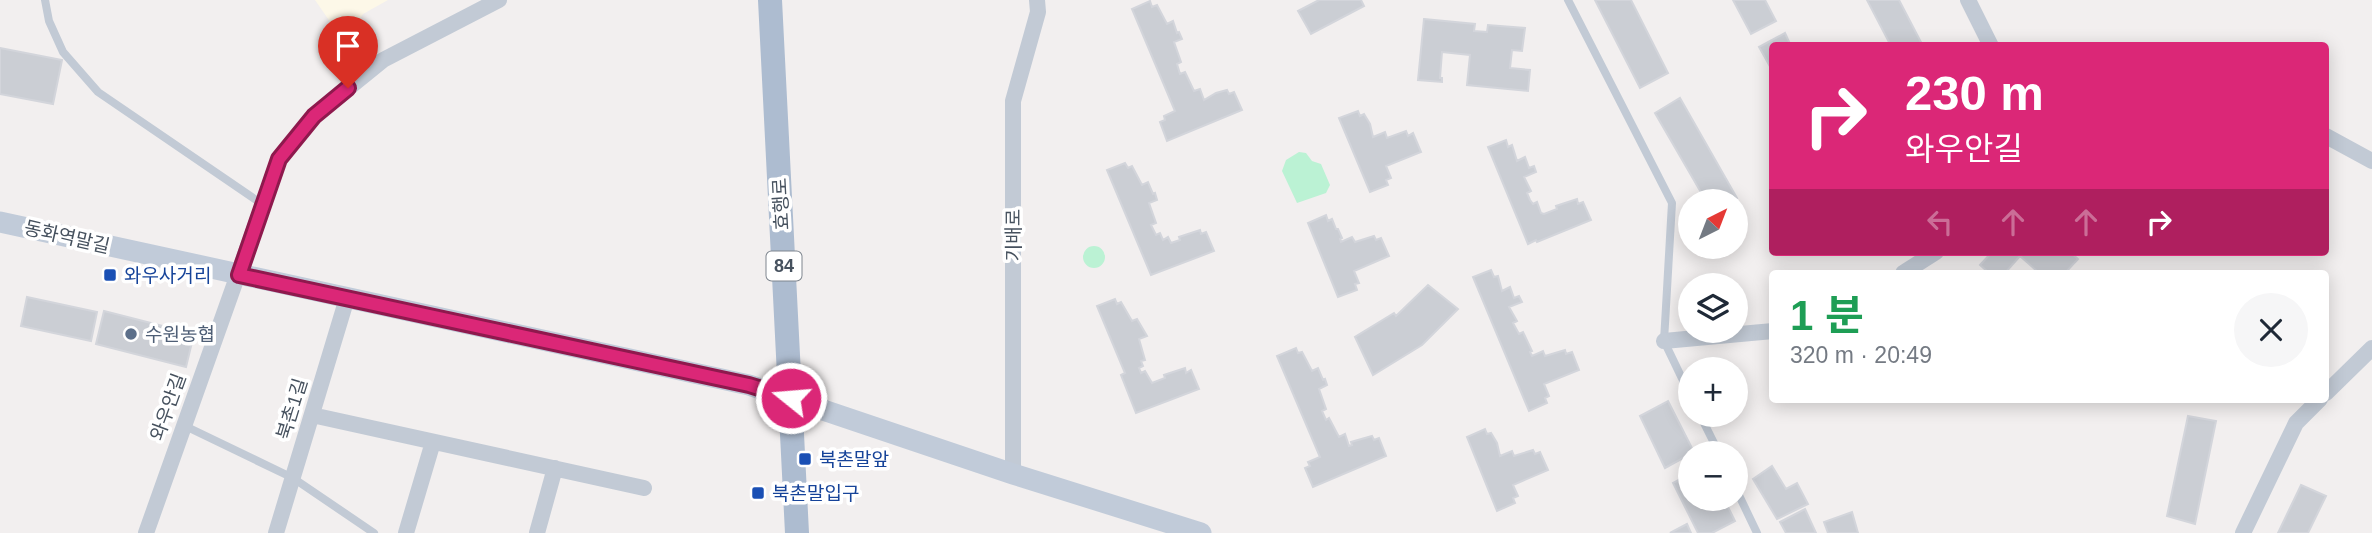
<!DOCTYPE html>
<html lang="ko">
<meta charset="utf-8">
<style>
body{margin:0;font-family:Arial,"Noto Sans KR",sans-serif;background:#f6f6f7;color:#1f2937;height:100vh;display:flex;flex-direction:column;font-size:26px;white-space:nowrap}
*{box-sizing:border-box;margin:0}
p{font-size:23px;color:#747a83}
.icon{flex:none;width:38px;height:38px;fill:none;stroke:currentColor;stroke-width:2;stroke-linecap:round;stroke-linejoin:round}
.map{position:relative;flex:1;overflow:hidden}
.details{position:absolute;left:1769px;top:270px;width:560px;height:133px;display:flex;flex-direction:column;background:#fff;border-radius:7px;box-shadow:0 4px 18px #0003}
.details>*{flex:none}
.hud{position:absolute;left:1769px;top:42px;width:560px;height:214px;border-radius:7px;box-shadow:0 4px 18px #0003;background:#db2777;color:#fff;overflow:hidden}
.needle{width:46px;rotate:42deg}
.buttons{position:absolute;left:1678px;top:189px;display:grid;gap:14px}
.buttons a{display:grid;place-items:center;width:70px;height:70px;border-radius:50%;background:#fff;box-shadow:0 4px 18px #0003;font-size:35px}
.pin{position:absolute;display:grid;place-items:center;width:60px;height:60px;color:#fff;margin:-72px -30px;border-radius:50% 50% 50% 0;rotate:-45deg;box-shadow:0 0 7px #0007}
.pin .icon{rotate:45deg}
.me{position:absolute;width:77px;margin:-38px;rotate:287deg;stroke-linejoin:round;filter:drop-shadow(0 0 5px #0008)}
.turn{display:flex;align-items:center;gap:24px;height:147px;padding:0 21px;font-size:32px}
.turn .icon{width:91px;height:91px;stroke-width:2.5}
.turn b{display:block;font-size:49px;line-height:60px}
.lanes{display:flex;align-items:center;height:66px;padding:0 21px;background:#0003;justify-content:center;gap:35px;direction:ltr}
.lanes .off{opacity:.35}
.round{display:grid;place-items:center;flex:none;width:74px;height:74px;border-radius:37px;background:#f6f6f7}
.headline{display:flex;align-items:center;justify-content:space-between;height:119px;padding:0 21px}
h1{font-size:42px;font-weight:700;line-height:52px;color:#1e9e55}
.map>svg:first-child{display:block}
</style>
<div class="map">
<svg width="2372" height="533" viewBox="0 0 2372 533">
<rect width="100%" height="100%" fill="#f2efef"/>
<path fill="#fdf8e8" d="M315,0H388L363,14L346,45Z"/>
<path fill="#bbf2d4" d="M1299,152L1306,153L1312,161L1321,164L1330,185L1326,193L1297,203L1282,171L1286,160Z
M1083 257a11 11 0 1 1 22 0a11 11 0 1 1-22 0Z"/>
<path fill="#cbced4" stroke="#d3d5db" stroke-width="2" d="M1319,0H1361L1364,6L1311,34L1298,11Z
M1595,0H1631L1668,73L1640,88Z
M1733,0H1765L1776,21L1751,34Z
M1867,0H1899L1923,46H1891Z
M1150,1L1152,7L1157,5L1167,24L1173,21L1177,33L1179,32L1182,39L1174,42L1181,62L1177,64L1180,74L1185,72L1194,91L1200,89L1204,100L1216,93L1227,90L1229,94L1234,92L1242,110L1167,141L1160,122L1165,120L1164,116L1175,111L1132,9Z
M1424,19L1475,24L1474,31L1487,32L1488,25L1525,28L1522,51L1512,50L1510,68L1530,70L1528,91L1467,85L1470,55L1442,52L1440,78H1442V82L1418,80Z
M1785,33L1791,46H1773V72L1759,47Z
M0,48L62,60L53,104L0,94Z
M1680,98L1737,198L1731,201H1706L1655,113Z
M1358,111L1360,116L1364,114L1370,124L1373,137L1385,132L1387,138L1406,131L1408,136L1413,133L1421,152L1386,166L1391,178L1386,180L1388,185L1370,192L1339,118Z
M1506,140L1508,147L1512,145L1517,161L1525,157L1529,168L1534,166L1536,172L1524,177L1531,191L1527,193L1530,200L1533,204L1537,202L1541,213L1544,214L1557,209L1556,206L1577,199L1578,204L1583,202L1591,220L1537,242L1536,240L1528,244L1488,147Z
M1125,163L1128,168L1132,166L1142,185L1148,182L1153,194L1155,193L1157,200L1149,203L1156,223L1151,225L1156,235L1160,233L1163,240L1168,237L1171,243L1180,240L1179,237L1200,230L1201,234L1206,232L1214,251L1151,275L1107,170Z
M1326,215L1328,221L1332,219L1336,229H1338L1342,238L1340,239L1341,242L1352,237L1355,242L1374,236L1376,240L1381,238L1389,256L1354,271L1359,283L1355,284L1357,290L1338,297L1308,223Z
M1992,252H2070L2078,259L2065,273H2039L2020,256L2005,273H1989L1980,265Z
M1491,270L1494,277L1498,276L1502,291L1510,287L1514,298L1519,296L1522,302L1509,307L1517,321L1513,323L1519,334L1523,332L1532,351L1530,352L1532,356L1543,351L1545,356L1565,350L1566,354L1572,352L1579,370L1544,384L1549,396L1545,398L1547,403L1529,411L1473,277Z
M1428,285L1458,309L1422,345L1373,375L1355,337L1394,313L1396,316Z
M27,297L97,312L91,341L21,326Z
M1115,299L1117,304L1121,302L1132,321L1137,319L1147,336L1139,339L1145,360L1141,361L1143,366L1139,368L1141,373L1145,371L1152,383L1165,378L1164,375L1185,368L1186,373L1191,370L1199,389L1136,413L1121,375L1125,373L1097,306Z
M104,311L194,334L186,367L96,344Z
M1296,348L1298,353L1302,352L1312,371L1318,368L1323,380L1325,379L1327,385L1319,389L1326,409L1322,411L1326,420L1329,418L1339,437L1345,434L1349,446L1352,445L1351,442L1372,436L1374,440L1379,438L1386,456L1313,487L1305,468L1310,466L1308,462L1320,457L1277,356Z
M1668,401L1694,452L1665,468L1640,416Z
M2188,416L2216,421L2195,524L2167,516Z
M1485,429L1487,434L1491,433L1497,443L1500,456L1512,451L1514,456L1533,450L1535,454L1540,452L1548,470L1513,485L1518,496L1513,498L1515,503L1497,511L1467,437Z
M1772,466L1786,489L1797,483L1808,504L1777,519L1753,479Z
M1690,474V499H1724L1735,521L1712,533H1698L1673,483Z
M2301,485L2326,496L2308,533H2278Z
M1805,509L1816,533H1786L1780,522Z
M1852,512L1858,533H1828L1824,522Z
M1687,524L1691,533H1670Z"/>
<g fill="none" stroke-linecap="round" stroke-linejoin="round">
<path stroke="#c2cad5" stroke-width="8" d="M45,0L49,21L63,52L98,92L262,204
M1568,0L1672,203L1664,341L1690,395
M1700,415L1719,453
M183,425L293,478L374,533
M1736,489L1757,533"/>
<path stroke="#c2cad5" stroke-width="16" d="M1968,0L1991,46
M2326,136L2372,161
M1903,273L1936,252
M1664,341L1773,331
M2326,393L2372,348
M312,415L644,488
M1013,474V101L1038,12L1037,0
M146,533L279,159L314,116L383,60L499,0
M276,533L347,298
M406,533L433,442
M537,533L555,468
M2243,533L2296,423L2320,399"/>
<path stroke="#c1cbd9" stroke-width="21" d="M0,222L749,385L1013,474L1201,533"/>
<path stroke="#adbcd0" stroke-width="24" d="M770,0L797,533"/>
</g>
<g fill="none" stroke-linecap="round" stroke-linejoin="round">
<defs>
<path id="route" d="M348,88L314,116L279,159L239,275L749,385L791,398"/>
</defs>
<use href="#route" stroke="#8e194d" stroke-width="18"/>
<use href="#route" stroke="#db2777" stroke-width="12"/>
</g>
<g fill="#1a4fb4" stroke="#fff" stroke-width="2.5">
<rect x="103" y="268" width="14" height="14" rx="3.5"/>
<rect x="798" y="452" width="14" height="14" rx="3.5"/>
<rect x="751" y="486" width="14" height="14" rx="3.5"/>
</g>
<circle fill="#5c6f8a" stroke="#fff" stroke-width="2.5" cx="131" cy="334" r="7"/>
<g text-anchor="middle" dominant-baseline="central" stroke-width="7" stroke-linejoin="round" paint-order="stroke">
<rect fill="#fff" stroke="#7e858e" stroke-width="2" x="766.5" y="251.5" width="35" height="29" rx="5"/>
<g font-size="18" font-weight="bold" fill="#46515e">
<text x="784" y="266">84</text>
</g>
<g font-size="19" fill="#46515e" stroke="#fff">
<text transform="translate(781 204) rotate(-93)">효행로</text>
<text transform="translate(1013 235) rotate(-90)">기배로</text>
<text transform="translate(67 237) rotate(13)">동화역말길</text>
<text transform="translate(168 407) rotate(-70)">와우안길</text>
<text transform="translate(292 409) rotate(-73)">북촌1길</text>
</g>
<g font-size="19" fill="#164399" stroke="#fff" text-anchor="start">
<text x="124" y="275">와우사거리</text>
<text x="819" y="459">북촌말앞</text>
<text x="772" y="493">북촌말입구</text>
</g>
<g font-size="19" fill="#4e5e75" stroke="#fff" text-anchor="start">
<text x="145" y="334">수원농협</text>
</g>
</g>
</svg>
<div class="buttons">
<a><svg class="needle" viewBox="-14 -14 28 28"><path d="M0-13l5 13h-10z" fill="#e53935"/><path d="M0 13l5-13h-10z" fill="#747a83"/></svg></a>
<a><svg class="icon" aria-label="layers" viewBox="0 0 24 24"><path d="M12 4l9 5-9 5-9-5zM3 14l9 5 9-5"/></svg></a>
<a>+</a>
<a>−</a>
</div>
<div class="pin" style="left:348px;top:88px;background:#d93025"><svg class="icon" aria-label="arrive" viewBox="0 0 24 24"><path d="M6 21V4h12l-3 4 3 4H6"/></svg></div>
<svg class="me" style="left:791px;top:398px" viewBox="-20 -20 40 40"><circle r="17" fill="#db2777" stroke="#fff" stroke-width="3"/><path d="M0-11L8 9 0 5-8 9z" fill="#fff"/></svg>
<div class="hud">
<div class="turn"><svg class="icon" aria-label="right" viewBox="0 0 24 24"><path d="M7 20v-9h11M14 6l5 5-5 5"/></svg><div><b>230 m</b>와우안길</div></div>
<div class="lanes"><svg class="icon off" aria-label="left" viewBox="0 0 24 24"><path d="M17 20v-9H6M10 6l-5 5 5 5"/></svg><svg class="icon off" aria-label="ahead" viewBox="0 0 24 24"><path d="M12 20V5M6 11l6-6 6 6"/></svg><svg class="icon off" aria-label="ahead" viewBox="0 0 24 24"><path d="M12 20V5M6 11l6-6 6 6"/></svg><svg class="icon" aria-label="right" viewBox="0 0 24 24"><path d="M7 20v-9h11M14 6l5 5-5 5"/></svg></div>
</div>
<section class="details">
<div class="headline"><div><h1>1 분</h1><p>320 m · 20:49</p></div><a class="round"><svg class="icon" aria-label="close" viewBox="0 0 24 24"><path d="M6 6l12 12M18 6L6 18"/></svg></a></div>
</section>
</div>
